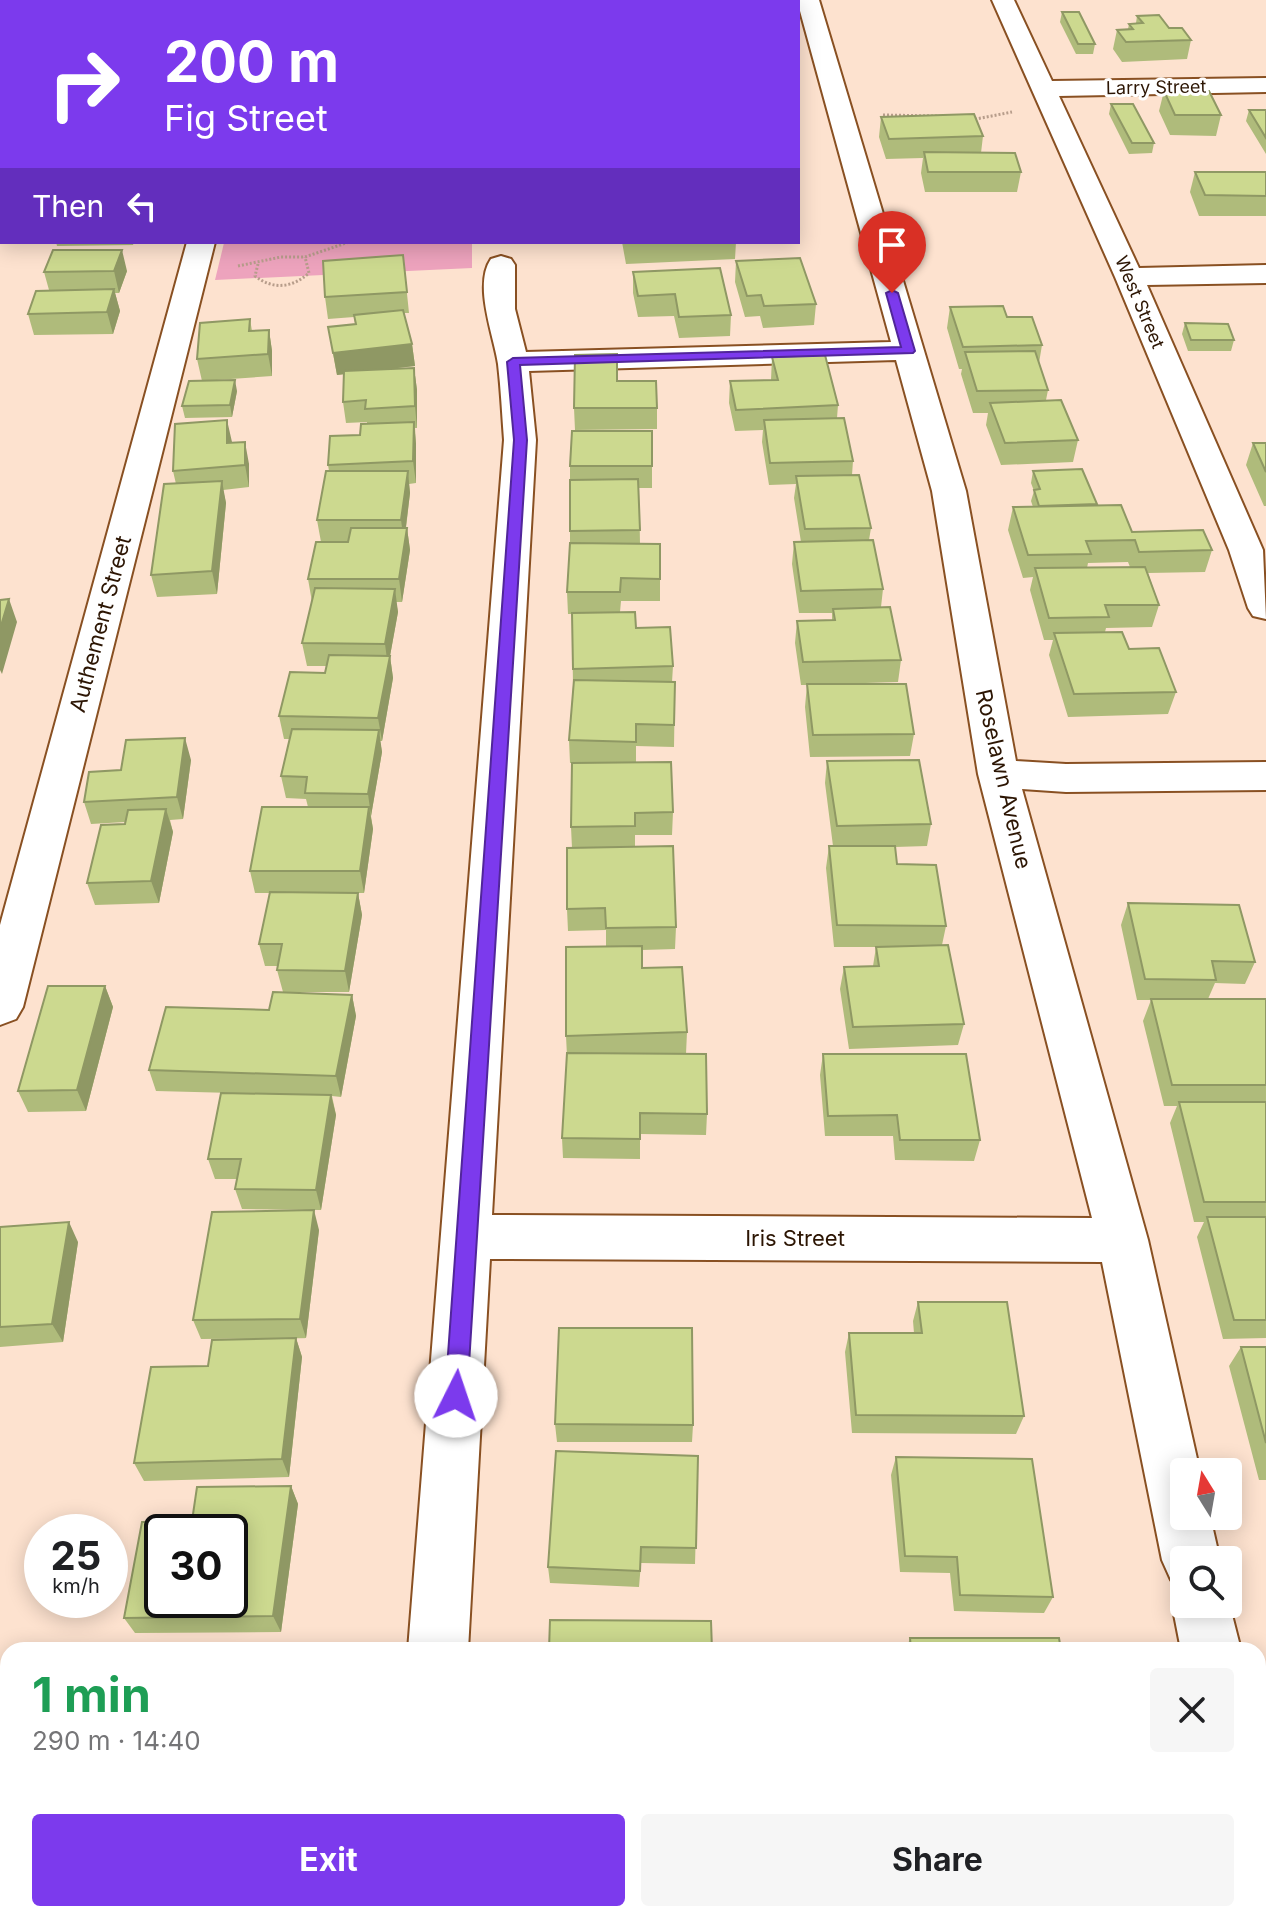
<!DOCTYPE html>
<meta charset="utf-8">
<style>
body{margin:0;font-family:Inter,sans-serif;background:#f6f6f6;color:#202124;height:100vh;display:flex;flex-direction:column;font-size:30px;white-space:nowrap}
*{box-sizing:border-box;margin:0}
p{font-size:26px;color:#757577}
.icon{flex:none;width:44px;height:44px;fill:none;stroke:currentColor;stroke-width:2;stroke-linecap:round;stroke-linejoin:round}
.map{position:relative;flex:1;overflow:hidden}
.sheet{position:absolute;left:0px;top:1642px;width:1266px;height:280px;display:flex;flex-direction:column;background:#fff;border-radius:24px 24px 0 0;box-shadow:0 4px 20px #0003}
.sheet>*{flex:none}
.hud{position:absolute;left:0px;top:0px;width:800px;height:244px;box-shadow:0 4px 20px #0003;background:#7c3aed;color:#fff;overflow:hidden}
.needle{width:52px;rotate:349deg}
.tools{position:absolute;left:1170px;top:1458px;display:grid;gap:16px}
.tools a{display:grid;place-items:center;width:72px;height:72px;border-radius:8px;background:#fff;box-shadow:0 4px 20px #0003;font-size:40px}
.speed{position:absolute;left:24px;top:1514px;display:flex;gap:16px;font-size:40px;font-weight:700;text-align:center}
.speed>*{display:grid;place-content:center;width:104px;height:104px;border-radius:50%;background:#fff;box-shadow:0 4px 20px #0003;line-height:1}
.speed small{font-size:20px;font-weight:400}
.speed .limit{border:4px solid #111;border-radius:12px;background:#fff;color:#111}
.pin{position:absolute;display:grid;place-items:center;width:68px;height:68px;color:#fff;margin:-82px -34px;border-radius:50% 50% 50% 0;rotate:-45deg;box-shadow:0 0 8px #0007}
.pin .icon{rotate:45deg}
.me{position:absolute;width:88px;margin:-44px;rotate:4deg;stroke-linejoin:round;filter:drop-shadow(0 0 6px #0008)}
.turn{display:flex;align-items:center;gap:28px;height:168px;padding:0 32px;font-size:36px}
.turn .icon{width:104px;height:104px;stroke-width:2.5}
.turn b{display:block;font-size:56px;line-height:68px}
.then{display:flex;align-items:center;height:76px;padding:0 32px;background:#0003;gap:16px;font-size:30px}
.round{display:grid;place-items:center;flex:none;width:84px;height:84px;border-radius:8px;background:#f6f6f6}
.head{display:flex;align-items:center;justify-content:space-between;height:136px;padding:0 32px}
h1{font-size:48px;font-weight:700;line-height:60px;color:#1e9e55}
.action{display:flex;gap:16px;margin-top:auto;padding:16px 32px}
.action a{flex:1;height:92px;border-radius:8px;background:#7c3aed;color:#fff;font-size:32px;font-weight:700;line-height:92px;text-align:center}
.action a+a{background:#f6f6f6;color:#202124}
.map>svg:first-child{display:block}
</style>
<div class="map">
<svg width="1266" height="1922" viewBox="0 0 1266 1922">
<rect width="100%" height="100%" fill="#fde2cf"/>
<path fill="#eda3bd" d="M472,242V268L215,280L224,243Z"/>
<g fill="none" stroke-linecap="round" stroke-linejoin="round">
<defs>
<path id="street" d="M253,0H275V2H253Z
M797,0H819L966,491L1016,761L1066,764L1266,762V790L1066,792L1022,789L1148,1240L1200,1472H1184V1516H1210L1220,1560H1184V1604H1228V1599L1241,1650H1181L1172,1604L1180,1584L1171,1580L1162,1560L1102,1262L490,1259L468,1650H408L504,440C502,415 501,389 498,364C494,336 473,285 491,259L501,256L511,259L515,265V309L526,352L891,342ZM896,360L932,491L978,774L1092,1218L492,1215L536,440L529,371Z
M992,0H1014L1052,81L1266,78V92L1059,96L1139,268L1266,265V283L1147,285L1263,550L1266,619L1253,616L1248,608L1229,550L1115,277Z
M0,39H2L0,57Z
M187,242H215L23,1007L16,1019L0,1025V925Z
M1258,1839L1266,1842V1922H1239L1236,1914H1258Z
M387,1914H453V1922H387Z"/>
</defs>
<use href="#street" stroke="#895022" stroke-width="4"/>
<path stroke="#b79d8b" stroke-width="3" stroke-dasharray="2 2" stroke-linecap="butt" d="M461,0L464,2
M482,0L485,2
M883,115L937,116
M971,120L1012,112
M258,264L255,276C273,290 292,288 309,273L305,257
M238,266L281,257H305L349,242"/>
<use href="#street" fill="#fff" fill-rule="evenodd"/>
</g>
<path fill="#afbb7b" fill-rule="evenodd" d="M129,0H204V1L130,2Z
M1062,12L1095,44L1093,54H1076L1060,22Z
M1137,16L1169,28L1191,40L1187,59L1122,62L1113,49L1117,30L1128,29L1129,24L1136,23Z
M1164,91L1221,115L1216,136L1170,135L1159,111Z
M1111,104L1154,143L1152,153L1129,154L1109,114Z
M1249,110H1266V154L1246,121Z
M881,117L983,136L981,153L1021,172L1017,192H925L921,173L923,158L886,159L879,137Z
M0,134H2V182H0Z
M1195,172H1266V216H1199L1190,192Z
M56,242H134L133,245L57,246Z
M622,242H736L735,259L626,264Z
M403,255L409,313H404L412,344L415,366L377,370L414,368L417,390V428H415L416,444V483L409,484L410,493L406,528H407L410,550L402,602H396L398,612L390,656L393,678L382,741H380L382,752L371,816L373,829L364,893H341H358L362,915L349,992H283L277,970L278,966H265L259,944L270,893H255L250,871L308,807L306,799L286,798L281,776L290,739H284L279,716L325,673L327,666H307L302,643L312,602L308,579L321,542L317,520L329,471L328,465L360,435L367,424V422L346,423L343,402L344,374L337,375L328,327L355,324L354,317L328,319L325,297Z
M736,261L816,304L814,325L763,328L760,316L745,317L735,282Z
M127,271L119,293H115L120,311L113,334L34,335L28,314L49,290L44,272Z
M633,272L731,315L730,336L679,338L674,316L638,317L633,293Z
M950,307L1007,317L1042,345L1039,363L1048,390L1046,400L1078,440L1073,462L1001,465L986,425L988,413H973L961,374L962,369H959L947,328Z
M250,319L252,331L269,330L272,351V376L202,381L197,359Z
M1185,323L1234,340L1231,351H1188L1182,334Z
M772,357L838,405L837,418L853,461L852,475L871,528L869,540L883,589L881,607L901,660L898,682L801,685L795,643L797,621L832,620V613H799L792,564L794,542H801L794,498L796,484L769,485L762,442L763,430L735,431L729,403L730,381L771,380Z
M617,381L657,408V429L575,430L574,408Z
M237,391L232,417L185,418L182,406Z
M652,431V488H639L640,544H660V601H621L620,612L673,666L672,682H675L674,747L636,746V762L673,812L672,835H635V847L676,927L675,949L642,950V968L687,1032L686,1054L707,1114L706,1135L640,1134V1159L563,1158L562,1138L567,1056L566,1036L606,947V930L568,931L567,909L572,848L571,827L575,763H570L569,740L573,686L572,614H568L567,592L570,547V466Z
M232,443L249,464V487L223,490L226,503L217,594L157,597L151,575L176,484L173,471Z
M1253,443H1266V506H1264L1246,465Z
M1033,471L1097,504L1132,532L1212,550L1205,572L1148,573L1159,605L1152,627L1106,628L1105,632L1129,649L1176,692L1168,714L1068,717L1049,655L1053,640H1044L1030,590L1033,577L1023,578L1008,530L1013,507H1033L1031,501L1034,491L1031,483ZM1128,562L1130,567L1087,568L1088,563Z
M807,684L914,734L910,756L810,757L805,707Z
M191,760L183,819L170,820L173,832L159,903L95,905L87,883L125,822L91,824L84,802L121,770Z
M827,761L931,824L927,846L895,847L897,864L946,926L942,945L964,1024L958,1045L849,1049L840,989L844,967L873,966L876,947H834L826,868L829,846H833L825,783Z
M1128,903L1255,962L1245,984L1215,983L1208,999H1266V1338L1223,1339L1197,1237L1204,1222H1194L1170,1123L1177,1106H1164L1143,1021L1151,1000H1137L1121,925Z
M105,986L113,1007L86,1111L28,1112L18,1091Z
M352,995L356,1016L341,1097L332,1096L336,1115L321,1210L242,1209L235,1189L237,1179H215L208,1159L233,1093L156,1091L149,1070L269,1010Z
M823,1054L980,1140L974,1161L895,1160L893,1136H825L820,1075Z
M0,1227L78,1242L63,1342L0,1347Z
M319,1230L306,1338L201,1339L193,1320Z
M918,1302L1024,1416L1016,1434L852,1433L845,1352L849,1333H914L913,1321Z
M296,1338L302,1357L289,1477L144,1481L134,1463L208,1366Z
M1241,1347H1266V1480H1259L1229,1366Z
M555,1424L693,1425L692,1442H557Z
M698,1456L695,1564L641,1563L639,1587L550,1583L548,1567Z
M896,1457L1053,1597L1044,1613L954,1611L950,1573L900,1572L891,1475Z
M291,1486L298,1504L281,1632L135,1633L124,1618L192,1521Z
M910,1638L1061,1650H906Z
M942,1914H1105L1106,1922H943Z"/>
<path fill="#8f9864" d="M2,210V225L0,229V213Z
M122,250L127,271L119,293L114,271Z
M114,289L120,311L113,334L107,312Z
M269,330L272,351V376L268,354Z
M412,344L415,366L337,375L333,353Z
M414,368L417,390V428L415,406Z
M235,380L237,391L232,417L230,405Z
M227,420L232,442V465L227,443Z
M414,422L416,444V483L413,461Z
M245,442L249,464V487L245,465Z
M408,471L410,493L404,542L401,520Z
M222,481L226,503L217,594L212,571Z
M407,528L410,550L402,602L399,579Z
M395,589L398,612L388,667L385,644Z
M9,599L17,622L2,674L0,670V629Z
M390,656L393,678L382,741L378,718Z
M379,730L382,752L371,816L368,794Z
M185,738L191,760L183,819L177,797Z
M369,807L373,829L364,893L360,871Z
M166,809L173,832L159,903L151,881Z
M358,893L362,915L349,992L345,971Z
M105,986L113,1007L86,1111L77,1090Z
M352,995L356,1016L341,1097L336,1076Z
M331,1095L336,1115L321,1210L316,1190Z
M314,1210L319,1230L306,1338L300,1319Z
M69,1222L78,1242L63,1342L52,1324Z
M296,1338L302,1357L289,1477L282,1459Z
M291,1486L298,1504L281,1632L273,1616Z
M231,1914H246L245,1922H230Z"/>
<path fill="#ccd98f" stroke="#8f9864" stroke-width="2" fill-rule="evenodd" d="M22,0H75L74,2H22Z
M277,0H337V2H277Z
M736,1V2H670Z
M1062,12H1079L1095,44H1078Z
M1159,15L1169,28H1182L1191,40L1126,42L1117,30L1133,29L1129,24L1143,23L1137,16Z
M0,90H2V114H0Z
M1164,91H1209L1221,115H1175Z
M1111,104H1133L1154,143H1132Z
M1249,110H1266V138Z
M974,114L983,136L889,139L881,117Z
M0,134H2V161L0,162Z
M924,152L1015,153L1021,172H928Z
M1195,172H1266V196L1205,195Z
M53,250H122L114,271L44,272Z
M403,255L407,292L325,297L323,261Z
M800,258L816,304L764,306L761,295L747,296L736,261Z
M720,268L731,315L679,317L675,294L638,296L633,272Z
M114,289L107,312L28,314L36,291Z
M1003,306L1007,317H1032L1042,345L963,347L950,307Z
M403,310L412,344L333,353L328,327L356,324L354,315Z
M250,319L249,331L269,330L268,354L197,359L200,323Z
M1185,323L1228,324L1234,340H1191Z
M1035,351L1048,390L977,391L965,352Z
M617,354V381H656L657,408H574L575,355Z
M825,355L838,405L736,410L730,381L778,380L772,357Z
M414,368L415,406L365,409L366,400L343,402L344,371Z
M235,380L230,405L182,406L189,381Z
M1061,400L1078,440L1005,443L990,403Z
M844,418L853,461L770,463L764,420Z
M227,420V443L245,442V465L173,471L175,424Z
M414,422L413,461L328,465L330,436L360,435L361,424Z
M572,431H652V466H570Z
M1253,443H1266V472Z
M1082,469L1097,504L1039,506L1034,490L1040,489L1033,471Z
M326,471H408L401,520H317Z
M859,475L871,528L805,529L796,476Z
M638,479L640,530L570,531V480Z
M222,481L212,571L151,575L164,484Z
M1121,505L1132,532L1203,530L1212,550L1139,552L1135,540L1086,541L1091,554L1028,555L1013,507Z
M351,528H407L399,579H308L316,542H348Z
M873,540L883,589L801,591L794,542Z
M570,543L660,544V579L621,578L620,592H567Z
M1145,567L1159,605H1105L1109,617L1049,618L1035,568Z
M315,588L395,589L385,644L302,643Z
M9,599L0,629V600Z
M890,607L901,660L803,662L797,621L835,620L833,609Z
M635,612L636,628L670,627L673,666L573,669L572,613Z
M1122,632L1129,649L1159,648L1176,692L1074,694L1054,633Z
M329,655L390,656L378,718L279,716L290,672L325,673Z
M574,680L675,682L674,725L636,724V742L569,740Z
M807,684H906L914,734L813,735Z
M292,729L379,730L368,794L305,793L307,777L281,776Z
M185,738L177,797L84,802L89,772L121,770L126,740Z
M919,760L931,824L837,826L827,761Z
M671,762L673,812L635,813V826L571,827L572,763Z
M262,807H369L360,871H250Z
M166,809L151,881L87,883L101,825L125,824L128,810Z
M673,846L676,927L606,928L605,908L567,909V848Z
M829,846H895L897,864L936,865L946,926L837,925Z
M270,892L358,893L345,971L277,970L282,944H259Z
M1128,903L1239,905L1255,962L1212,961L1216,980L1145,979Z
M948,945L964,1024L853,1027L844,967L879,966L876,947Z
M642,946V968L682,967L687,1032L566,1036V947Z
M48,986H105L77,1090L18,1091Z
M273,992L352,995L336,1076L149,1070L166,1007L269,1010Z
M1151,999H1266V1085H1172Z
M567,1053L706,1054L707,1114L640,1113V1139L562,1138Z
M823,1054H966L980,1140H900L897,1115L828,1116Z
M221,1093L331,1095L316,1190L235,1189L241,1159H208Z
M1179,1102H1266V1202H1204Z
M314,1210L300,1319L193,1320L212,1212Z
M1207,1217H1266V1320H1234Z
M69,1222L52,1324L0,1327V1227Z
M918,1302H1007L1024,1416L856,1415L849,1333H922Z
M559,1328H692L693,1425L555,1424Z
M296,1338L282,1459L134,1463L151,1367L208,1366L212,1340Z
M1241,1347H1266V1443Z
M556,1451L698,1456L696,1548L641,1547L640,1571L548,1567Z
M896,1457L1032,1459L1053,1597L960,1595L957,1557L905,1556Z
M291,1486L273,1616L124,1618L142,1522L192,1521L197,1487ZM162,1532H230V1600H162Z
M550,1620L711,1621L712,1650H549Z
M910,1638H1059L1061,1650H911Z
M27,1914H231L230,1922H25Z
M540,1914H708V1922H540Z
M950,1914H1105L1106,1922H951Z"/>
<path fill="#7c3aed" stroke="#51269a" stroke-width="2" d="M892,290L898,293L915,351L913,353L520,365L527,440L467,1396L464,1403L456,1406L448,1403L445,1396L514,440L507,362L513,358L901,347L886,293Z"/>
<g text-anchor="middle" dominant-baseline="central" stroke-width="6" stroke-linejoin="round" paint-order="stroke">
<g font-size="18" fill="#2c1503" stroke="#fff">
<text transform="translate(1156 87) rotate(-1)">Larry Street</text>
<text transform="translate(1140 302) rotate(67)">West Street</text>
</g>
<g font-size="22" fill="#2c1503" stroke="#fff">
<text transform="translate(100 624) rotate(-75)">Authement Street</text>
<text transform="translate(1004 779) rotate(77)">Roselawn Avenue</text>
<text x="795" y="1238">Iris Street</text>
</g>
</g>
</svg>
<div class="tools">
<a><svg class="needle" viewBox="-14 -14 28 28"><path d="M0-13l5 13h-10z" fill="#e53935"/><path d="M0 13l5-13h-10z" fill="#757577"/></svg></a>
<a><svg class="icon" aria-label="search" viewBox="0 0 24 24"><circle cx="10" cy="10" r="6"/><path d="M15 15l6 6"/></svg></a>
</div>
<div class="speed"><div>25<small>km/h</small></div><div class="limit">30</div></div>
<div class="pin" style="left:892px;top:293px;background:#d93025"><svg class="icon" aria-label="arrive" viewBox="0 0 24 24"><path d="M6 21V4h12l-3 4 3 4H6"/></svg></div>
<svg class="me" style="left:456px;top:1396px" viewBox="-20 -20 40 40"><circle r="19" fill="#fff"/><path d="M0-13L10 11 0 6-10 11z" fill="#7c3aed"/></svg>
<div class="hud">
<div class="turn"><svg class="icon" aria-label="right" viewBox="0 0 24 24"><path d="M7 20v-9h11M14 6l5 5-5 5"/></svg><div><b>200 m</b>Fig Street</div></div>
<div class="then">Then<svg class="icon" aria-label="left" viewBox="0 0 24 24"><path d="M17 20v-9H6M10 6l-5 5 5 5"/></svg></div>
</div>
<section class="sheet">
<div class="head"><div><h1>1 min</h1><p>290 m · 14:40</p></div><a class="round"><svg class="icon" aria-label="close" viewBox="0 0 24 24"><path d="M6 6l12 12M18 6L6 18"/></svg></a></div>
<div class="action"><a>Exit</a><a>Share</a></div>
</section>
</div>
